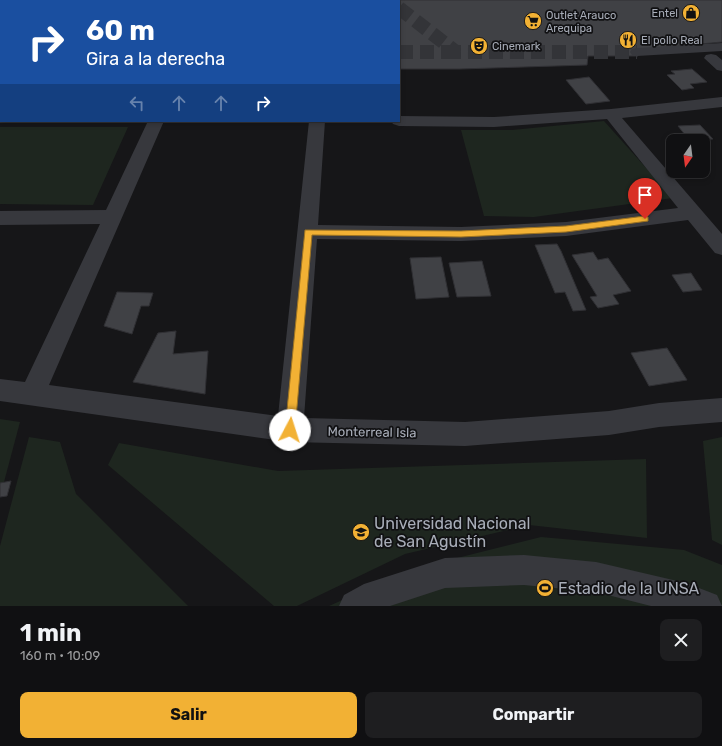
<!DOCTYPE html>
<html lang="es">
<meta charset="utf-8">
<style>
body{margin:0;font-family:Rubik,sans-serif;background:#1e1e20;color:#f1f3f6;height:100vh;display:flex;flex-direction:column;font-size:15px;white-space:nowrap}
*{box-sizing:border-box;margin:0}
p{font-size:13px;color:#9c9d9f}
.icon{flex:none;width:22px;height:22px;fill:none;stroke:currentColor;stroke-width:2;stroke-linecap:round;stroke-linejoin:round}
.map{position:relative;height:606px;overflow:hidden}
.details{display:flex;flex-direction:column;background:#101012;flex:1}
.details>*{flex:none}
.hud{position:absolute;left:0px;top:0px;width:400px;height:122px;box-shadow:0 2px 6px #0003,0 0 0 1px #303032;background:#1a4fa0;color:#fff;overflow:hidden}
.needle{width:26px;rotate:194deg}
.fabs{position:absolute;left:666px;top:134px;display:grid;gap:8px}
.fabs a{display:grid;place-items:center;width:44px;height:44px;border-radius:8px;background:#101012;box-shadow:0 2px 6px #0003,0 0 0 1px #303032;font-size:20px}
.pin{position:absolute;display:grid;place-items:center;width:34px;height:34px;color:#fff;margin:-41px -17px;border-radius:50% 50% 50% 0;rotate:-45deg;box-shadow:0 0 4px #0007}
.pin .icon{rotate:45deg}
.me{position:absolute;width:44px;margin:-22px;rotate:5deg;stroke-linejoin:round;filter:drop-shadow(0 0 3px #0008)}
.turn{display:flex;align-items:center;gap:14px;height:84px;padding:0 20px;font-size:18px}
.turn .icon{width:52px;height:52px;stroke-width:2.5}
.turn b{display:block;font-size:28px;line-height:34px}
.lanes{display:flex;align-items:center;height:38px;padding:0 20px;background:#0003;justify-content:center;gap:20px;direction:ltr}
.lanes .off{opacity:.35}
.round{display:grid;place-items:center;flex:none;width:42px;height:42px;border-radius:8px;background:#1e1e20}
.overview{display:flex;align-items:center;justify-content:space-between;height:68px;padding:0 20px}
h1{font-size:24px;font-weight:700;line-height:30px}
.primary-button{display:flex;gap:8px;margin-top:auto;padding:8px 20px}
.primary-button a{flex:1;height:46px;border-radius:8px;background:#f2b134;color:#111;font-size:16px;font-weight:700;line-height:46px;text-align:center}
.primary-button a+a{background:#1e1e20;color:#f1f3f6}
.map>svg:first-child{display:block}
</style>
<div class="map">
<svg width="722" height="606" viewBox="0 0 722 606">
<rect width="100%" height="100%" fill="#161618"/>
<path fill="#1e261f" d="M604,121L673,198L534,217L484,216L461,130H512Z
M0,127H128L93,205L0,204Z
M0,419L20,422L0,497Z
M29,437L60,442L76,494L188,606H0V546Z
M722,437V545L712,540L703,441Z
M119,443L278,471L646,459L647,538L529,525L405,554L297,606H274L108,465Z
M541,537L684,550L722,565V606H329L409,570Z"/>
<path fill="#404145" stroke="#303034" d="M0,0H186L1,1V52Z
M362,0H722V42L636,50L638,56H588L587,65L460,69H399V1H360Z
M692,69L707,82L690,84L694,88L682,90L667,75L675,74L671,71Z
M589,77L610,101L586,104L566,80Z
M700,125L713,139L690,141L678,126Z
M557,244L561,251L586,310L573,311L565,292L555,293L535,245Z
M593,252L598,260L608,258L631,291L613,295L619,304L598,308L590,297L597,296L572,255Z
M441,257L449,297L416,299L410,258Z
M482,261L491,296L457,297L449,263Z
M691,273L702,290L683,292L672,275Z
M117,292L153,293L149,306H141L132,334L104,326Z
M176,331L173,354L208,351L205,394L133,382L158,333Z
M667,348L687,380L649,386L631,353Z
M11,481L7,496L0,497V483Z"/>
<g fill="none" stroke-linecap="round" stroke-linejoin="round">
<path stroke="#333438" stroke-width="14" stroke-dasharray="14 7" stroke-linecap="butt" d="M399,8L456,52H637
M399,52H456"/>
<path fill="#37383d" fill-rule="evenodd" d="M271,0H283V1H271Z
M328,0H340V1H328Z
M722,43V51L637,56L632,55L630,52L632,49L637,48Z
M711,54L716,55L722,60V71L717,70L704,58L706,55Z
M722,97V107L622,118L722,234V255L715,253L688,220L566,236L461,241L317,239L304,418L465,422L609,411L659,403L722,398V422L659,427L609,435L465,446L290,442L0,401V379L25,382L100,224L0,225V211L106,210L148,121H164L49,385L278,416L309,121H325L318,225L461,227L566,222L678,208L607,119L494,127L399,126L393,124L391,121H399V116L494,117L611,109Z
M0,112L1,121H4L0,122Z
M524,555L596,562L686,583L717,595L722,606H651L596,592L524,585L445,588L390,606H339L344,595L364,584L445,558Z"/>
</g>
<path fill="#f2b134" stroke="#9d7322" d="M645,216L648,217V221L566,232L461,237L312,235L295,430L294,434L290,436L286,434L285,430L305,230L461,231L566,226Z"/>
<defs>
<symbol id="shop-disc" viewBox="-11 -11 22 22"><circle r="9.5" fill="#f2b134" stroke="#111113"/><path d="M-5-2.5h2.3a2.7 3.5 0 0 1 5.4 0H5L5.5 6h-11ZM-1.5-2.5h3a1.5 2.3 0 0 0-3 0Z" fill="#111"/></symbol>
<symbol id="supermarket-disc" viewBox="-11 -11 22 22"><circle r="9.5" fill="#f2b134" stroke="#111113"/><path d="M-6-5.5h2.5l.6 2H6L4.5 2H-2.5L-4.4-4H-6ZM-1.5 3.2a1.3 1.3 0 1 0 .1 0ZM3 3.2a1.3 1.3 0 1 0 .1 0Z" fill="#111"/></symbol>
<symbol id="restaurant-disc" viewBox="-11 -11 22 22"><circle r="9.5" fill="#f2b134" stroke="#111113"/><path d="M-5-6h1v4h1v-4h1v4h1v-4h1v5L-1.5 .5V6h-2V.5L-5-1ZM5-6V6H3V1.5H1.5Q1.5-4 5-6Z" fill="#111"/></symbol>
<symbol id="theatre-disc" viewBox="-11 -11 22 22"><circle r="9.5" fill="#f2b134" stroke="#111113"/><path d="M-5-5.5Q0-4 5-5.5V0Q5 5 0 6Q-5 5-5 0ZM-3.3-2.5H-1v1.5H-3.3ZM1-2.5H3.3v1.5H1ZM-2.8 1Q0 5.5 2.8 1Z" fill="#111"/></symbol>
<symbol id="university-disc" viewBox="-11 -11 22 22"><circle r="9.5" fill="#f2b134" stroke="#111113"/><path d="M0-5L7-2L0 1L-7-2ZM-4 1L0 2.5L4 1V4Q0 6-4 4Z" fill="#111"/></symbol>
<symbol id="stadium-disc" viewBox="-11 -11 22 22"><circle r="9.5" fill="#f2b134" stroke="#111113"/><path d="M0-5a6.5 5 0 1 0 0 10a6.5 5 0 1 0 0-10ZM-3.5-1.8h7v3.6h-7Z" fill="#111"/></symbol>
</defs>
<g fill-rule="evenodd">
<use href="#shop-disc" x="681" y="3" width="20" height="20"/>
<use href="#supermarket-disc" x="523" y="11" width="20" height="20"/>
<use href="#restaurant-disc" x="618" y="30" width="20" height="20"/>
<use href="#theatre-disc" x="469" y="36" width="20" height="20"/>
<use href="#university-disc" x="351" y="522" width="20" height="20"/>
<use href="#stadium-disc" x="535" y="578" width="20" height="20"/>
</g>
<g text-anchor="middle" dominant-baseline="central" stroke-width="3.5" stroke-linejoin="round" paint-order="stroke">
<g font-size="11" fill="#a8adb8" stroke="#111113" text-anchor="start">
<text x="678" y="13" text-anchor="end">Entel</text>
<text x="546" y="15">Outlet Arauco<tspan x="546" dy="13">Arequipa</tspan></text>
<text x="641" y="40">El pollo Real</text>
<text x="492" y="46">Cinemark</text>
</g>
<g font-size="13" fill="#a8adb8" stroke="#111113">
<text transform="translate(372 432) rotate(1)">Monterreal Isla</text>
</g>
<g font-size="16" fill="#a8adb8" stroke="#111113" text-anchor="start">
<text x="374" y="523">Universidad Nacional<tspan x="374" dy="18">de San Agustín</tspan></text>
<text x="558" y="588">Estadio de la UNSA</text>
</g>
</g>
</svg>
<div class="fabs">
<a><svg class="needle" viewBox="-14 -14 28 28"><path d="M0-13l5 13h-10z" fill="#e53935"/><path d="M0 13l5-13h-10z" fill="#9c9d9f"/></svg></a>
</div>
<div class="pin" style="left:645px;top:219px;background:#d93025"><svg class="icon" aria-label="arrive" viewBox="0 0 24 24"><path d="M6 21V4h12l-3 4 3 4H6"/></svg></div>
<svg class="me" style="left:290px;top:430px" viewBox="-20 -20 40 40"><circle r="19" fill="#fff"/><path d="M0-13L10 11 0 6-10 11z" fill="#f2b134"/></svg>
<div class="hud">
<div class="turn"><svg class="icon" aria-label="right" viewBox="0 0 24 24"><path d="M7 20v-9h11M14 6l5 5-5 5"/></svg><div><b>60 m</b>Gira a la derecha</div></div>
<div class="lanes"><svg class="icon off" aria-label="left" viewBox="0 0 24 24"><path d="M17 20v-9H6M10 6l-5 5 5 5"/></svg><svg class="icon off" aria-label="ahead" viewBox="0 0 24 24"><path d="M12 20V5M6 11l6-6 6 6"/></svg><svg class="icon off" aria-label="ahead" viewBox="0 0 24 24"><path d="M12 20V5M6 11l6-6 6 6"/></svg><svg class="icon" aria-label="right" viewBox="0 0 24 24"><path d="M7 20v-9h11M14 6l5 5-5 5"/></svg></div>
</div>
</div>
<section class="details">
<div class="overview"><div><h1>1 min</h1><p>160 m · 10:09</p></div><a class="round"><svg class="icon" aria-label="close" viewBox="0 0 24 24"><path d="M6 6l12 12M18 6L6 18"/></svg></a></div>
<div class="primary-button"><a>Salir</a><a>Compartir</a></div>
</section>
